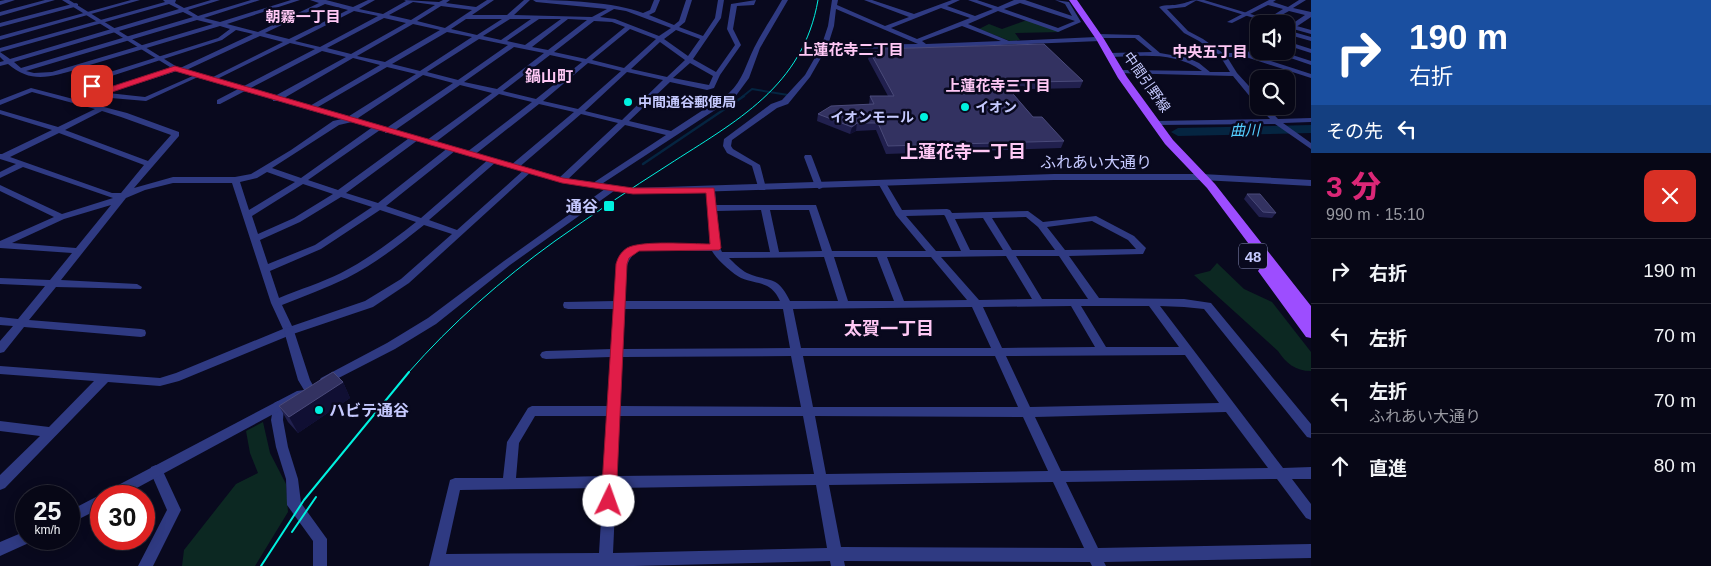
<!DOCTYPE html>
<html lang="ja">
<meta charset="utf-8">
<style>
body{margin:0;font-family:Helvetica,"Noto Sans JP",sans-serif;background:#151523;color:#f1f3f6;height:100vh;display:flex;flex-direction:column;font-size:19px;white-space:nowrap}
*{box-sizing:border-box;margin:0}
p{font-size:16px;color:#9899a1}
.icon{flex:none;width:28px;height:28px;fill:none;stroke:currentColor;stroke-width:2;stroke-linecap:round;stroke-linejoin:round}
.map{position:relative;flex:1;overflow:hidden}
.details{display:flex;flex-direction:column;background:#070716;width:400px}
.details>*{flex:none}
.hud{background:#1a4fa0;color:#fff;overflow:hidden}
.controls{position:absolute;left:1250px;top:15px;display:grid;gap:10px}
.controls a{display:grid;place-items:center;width:45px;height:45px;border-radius:10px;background:#070716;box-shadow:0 2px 12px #0003,0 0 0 1px #282835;font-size:25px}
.speed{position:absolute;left:15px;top:485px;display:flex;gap:10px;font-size:25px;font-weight:700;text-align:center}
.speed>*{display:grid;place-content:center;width:65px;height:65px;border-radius:50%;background:#070716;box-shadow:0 2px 12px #0003,0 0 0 1px #282835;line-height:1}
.speed small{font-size:12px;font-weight:400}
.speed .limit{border:8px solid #d22;background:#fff;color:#111}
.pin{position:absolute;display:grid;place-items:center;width:42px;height:42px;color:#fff;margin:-21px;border-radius:10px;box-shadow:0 2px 8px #0006}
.me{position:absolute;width:55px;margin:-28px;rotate:3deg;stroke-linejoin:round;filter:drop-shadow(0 0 4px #0008)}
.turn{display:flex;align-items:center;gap:18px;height:105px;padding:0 15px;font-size:22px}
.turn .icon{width:65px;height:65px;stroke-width:2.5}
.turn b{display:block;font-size:35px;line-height:42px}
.then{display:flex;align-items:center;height:48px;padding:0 15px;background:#0003;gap:10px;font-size:19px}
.round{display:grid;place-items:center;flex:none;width:52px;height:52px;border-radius:10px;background:#151523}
.summary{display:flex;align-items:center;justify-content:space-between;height:85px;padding:0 15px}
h1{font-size:30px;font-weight:800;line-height:38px;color:#db2777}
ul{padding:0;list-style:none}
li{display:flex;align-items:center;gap:15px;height:65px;padding:0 15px;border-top:1px solid #282835}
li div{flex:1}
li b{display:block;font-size:19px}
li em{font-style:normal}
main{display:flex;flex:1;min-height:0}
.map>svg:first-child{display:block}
</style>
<main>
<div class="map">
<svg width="1311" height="566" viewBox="0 0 1311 566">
<rect width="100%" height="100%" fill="#09091e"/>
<path fill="#0c2822" d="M1027,20L1061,32L1015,33L1020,40L1010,41L979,29L989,24L1002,29Z
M1217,263L1244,289L1272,302L1311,352V371C1295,371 1286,363 1278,351L1194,275L1210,271Z
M263,422L270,453L286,484L288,512L255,566H182L184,550L236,484L258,473L250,453L246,431Z"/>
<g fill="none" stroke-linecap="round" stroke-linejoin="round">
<path stroke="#052541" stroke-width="2" d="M742,97L752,89L788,95"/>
<path stroke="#052541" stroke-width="2.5" d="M643,164L744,96"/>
<path fill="#052541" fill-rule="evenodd" d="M1311,125V133L1178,136L1171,132L1178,128Z"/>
<path fill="#2f3a82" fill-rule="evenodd" d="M5,0H15L0,5V1Z
M45,0H55L0,16V12Z
M131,0H140L0,40V36Z
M163,0H176L175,3L184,8L211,0H220L188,10L198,16L251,0H260L204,18L220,22L291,0H300L227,24L258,32L319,3L310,0H326L353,7L368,0H375L359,9L383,14L406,1L404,0L439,2L443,0H450L446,3L476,7L487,0H494L472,15H507L524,0H530L514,15L592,17L607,9L536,2L533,0C565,0 614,2 643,13L650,10L654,0H660L655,12L649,15L674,25L679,21L686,0H692L685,22L679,27L703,36L715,18L718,0H724L721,18L693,59L716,72L735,45L727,29L731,4L756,0L754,5L737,6L733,29L741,45L720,75L714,88L707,90L670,82L629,121L671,131L729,93C743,80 746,64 754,48C762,32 773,16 782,0H788L760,48L749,78L735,97L597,187H591L590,185L666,135L625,125L565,182H559V178L618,123L581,114L517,169H511V165L574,112L539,104L473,156H467V152L532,102L499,94L433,144H427V140L492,93L460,85L391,133H385V129L453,83L423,75L352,122L339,125L272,168L301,178L374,126H380V130L308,180L338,190L412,136H418V140L346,193L378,203L449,147H455V151L386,206L421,218L490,158H496V162L429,220L457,230L525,169H528L532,171L409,283L373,307L293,334L179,381L160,386L108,382L5,488L0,490V475L40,436L0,431V421L49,427L94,381L0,374V366L160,378L176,373L283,329L271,303L232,183H173L145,190L126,198L61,280L137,284L142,287L141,289L56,287L29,320L141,329L145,330L146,333L145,336L141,337L24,327L4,352L0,353V341L13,326L0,325V317L18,319L45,286L0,284V278L50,280L72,253L0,248V241L54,217L0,191V185L62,214L113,198L23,167L0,178V172L16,164L0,159V154H2L52,130L0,114V110L58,127L95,109L32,92L0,105V100L31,88L127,113L179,132V136L134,188L173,177H235L251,174L291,150L333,121L346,118L416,74L387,67L311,111L307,109L308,107L380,65L353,58L279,101H273V97L346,57L322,51L220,104H217V100L315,49L290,43L213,81H209V79L283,42L260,36L182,72H178L177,71L108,93L145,97L195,75L200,76L146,101L111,98L97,95L90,87L78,69C51,77 31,84 8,64L0,66V62L4,61L0,57V52L10,59L179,9L169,4L0,52V48L165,2ZM413,2L435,5L411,20L389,15ZM325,4L348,10L289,39L265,33ZM441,6L472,10L445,28L417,21ZM614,9L626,11L671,28L659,36L615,19L600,17ZM354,11L378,16L320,47L295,41ZM183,12L193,17L21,68L14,62ZM384,18L406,23L351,54L327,48ZM466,19H502L477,35L451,29ZM510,19H531L501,40L483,36ZM539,19H561L525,45L507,41ZM568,19L587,20L548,50L532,47ZM197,20L213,24L52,72L34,73L26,71ZM594,21L612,22L625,27L586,59L554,52ZM413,24L440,30L385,62L357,56ZM220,26L230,29L218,38L91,78L83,67ZM630,29L656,39L624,68L592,60ZM236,30L253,34L178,69L177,68H173L101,90L93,82L222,40ZM676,30L700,39L688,56L664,39ZM447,32L472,37L420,71L392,64ZM479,39L508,45L458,80L427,72ZM660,42L685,60L667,77L631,69ZM514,47L544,53L497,89L464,82ZM550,55L582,62L536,99L503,91ZM588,63L621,71L578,109L543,101ZM690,63L713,76L709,85L673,78ZM627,72L663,80L622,120L585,111ZM102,111L121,117L171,135L148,161L65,130ZM59,133L144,165L121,193H112L10,157ZM267,172L295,182L249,210L240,182L257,178ZM303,184L333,194L294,218L258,234L252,216ZM341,197L372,207L315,245L268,264L260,240L300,222ZM111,205L76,248L12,243L64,219ZM380,210L416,222C392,241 368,259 341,273C321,283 300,289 279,298L270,271L321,249ZM424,225L452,234L401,279L365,301L292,326L282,305C304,296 326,288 347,278C375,264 400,244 424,225Z
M832,0H838L837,5L885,26L909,17L864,0H872L914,14L952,0H960L947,6L975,16L993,9L968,0H977L998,7L1014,0H1025L1072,16L1065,4L1055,0L1069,2L1081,22L1058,32L998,11L968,24L1009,41L1096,37V35L1098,34L1139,35L1160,53L1188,58L1199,63L1210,72H1230L1220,56L1199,41L1184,33L1159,7C1166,4 1173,6 1180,4C1187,3 1190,0 1197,0L1185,7L1167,9L1188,31L1203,39L1223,53H1246L1259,46V51L1252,55L1311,74V78L1246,57H1227L1237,73L1259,97V104H1256L1233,76L1117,73L1116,72L1119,70L1202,71C1175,51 1141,56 1109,57L1106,55L1109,53L1152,52L1135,38H1102V40L1100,41L928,48L826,49L810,77L788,104L777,108L732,140L731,146L733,149L760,165L766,188L765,190H759L752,166L727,153L723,146L724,139L771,104L782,100L805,75L821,47L828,26ZM1020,3L1075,21L1058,28L1004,9ZM941,8L970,18L917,39L891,28ZM836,9L918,44L828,45L834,26ZM962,26L1001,41L926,44L922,41Z
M1269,0H1276L1273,2L1288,7L1299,0H1306L1293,8L1311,12V17L1290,31L1311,37V41L1286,34V28L1305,15L1289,11L1271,21H1267V19L1283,9L1268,5L1232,23L1227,22Z
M76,3L78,4V6L0,27V23Z
M1286,41L1311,49V53L1286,45Z
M1270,51H1280L1311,61V65Z
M1258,106H1266L1278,119L1311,118V122L1283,123L1311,143V149L1275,124L1156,125L1152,123L1156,121L1270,119Z
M805,155H811L812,157L823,186L822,188L819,189L815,186L804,157Z
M882,180L886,183L902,210L947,209L950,210L952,213L1028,211L1043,222L1096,216L1134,236L1146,248L1143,254L1069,256L1099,298L1184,299L1211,303L1311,424V438L1307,437L1204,309L1184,307L1160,306L1283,468L1311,467V479H1292L1311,504V520L1306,518L1277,479L1066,482L1098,548L1311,544V558L1104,562L1106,566H1092L1090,562L844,561L845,566H831L830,561L634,566H429L450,480L455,478H503L507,442L528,408L532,406H608L611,357L546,359L542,358L540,355L542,352L546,351L612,349L614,309H568L564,308L563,305L564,302L615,301C616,281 612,256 634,246L710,245L707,190L711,187L715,190L716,205H816L832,251H926L896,215L878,183ZM761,210L770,252H722L720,248L717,211ZM770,210H809L822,251L779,252ZM944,215L945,216L961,251H936L906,216ZM1026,217L1038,227L1055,250H1012L992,218ZM983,218L1003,250H970L955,219ZM1092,221L1128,240L1136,249L1065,250L1047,227ZM639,251H712C716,259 733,274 741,278C759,285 771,281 780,301H625C626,284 621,260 639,251ZM1006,256L1032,299L979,300L941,257ZM1016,256H1059L1088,299H1042ZM824,257L838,301H790C777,274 770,283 747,273C741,270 734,263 729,258ZM834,257H877L894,301H848ZM887,257H931L967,300L904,301ZM1071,306L1095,347L1002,348L983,307ZM1081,306H1149L1179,347H1106ZM972,307L991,348H801L793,309ZM625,309H783L790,348L623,349ZM1185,355L1219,403L1030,407L1006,356ZM791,356L801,407L620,406L622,357ZM803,356H995L1018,407H813ZM1226,412L1268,468L1061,471L1035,417ZM535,416H607L604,476L516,478L519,443ZM619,416H803L814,474L616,476ZM815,416L1023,417L1048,471L826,474ZM1053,482L1084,548L841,547L829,485ZM816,485L827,548L613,553L616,488ZM603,488L599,553L446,554L460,490Z
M278,401L282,403L284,406L283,420L288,447L298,479L301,503L327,539V566H313V541L287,505L286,479L276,447L271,420L274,403Z
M156,465L161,467L181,510L153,566H138L167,510L150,471L151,467Z"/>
<path fill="#2f3a82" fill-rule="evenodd" d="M62,0H69L182,70L563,178L633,188L1054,174H1202L1311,180V186L1202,180H1054L633,194L614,191L510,265L436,324L395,349L325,385L321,384L319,381L321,378L387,343L428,318L504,261L605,189L559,182L178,72Z
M1195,0H1204L1284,24L1286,23L1311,30V34L1286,27V24H1274Z
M289,327L293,328L294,331L310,380L315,389L313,392L306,393L305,397L122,496H101V508L69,524V511L96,497L103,496L105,492L297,391L304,390L298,380L284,331L285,328Z
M26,531V539H32L31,542L0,556V542Z"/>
<path fill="#9d4dff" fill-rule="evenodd" d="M1069,0H1077L1104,39L1127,77L1173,140L1215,184L1311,306V338L1306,337L1258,271L1260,268L1266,267L1207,188L1165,144L1118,78L1096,39Z"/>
<path stroke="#00f1df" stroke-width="1" d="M408,373C452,323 501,280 555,241C592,215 630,189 668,165C736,121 803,87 818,0"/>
<path stroke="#00f1df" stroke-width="2" d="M292,532L316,497
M261,566L304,500L409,372"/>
</g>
<path fill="#21204e" d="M880,49L1083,81L1080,88L1032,89L1023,86L1007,87L1033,117L1064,141L1061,148L886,154L876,130L856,131L850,134L817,121L818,114L869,104L870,96H888L868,59L870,52H879Z
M1247,194L1276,213L1272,218L1259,217L1244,199Z
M343,382L350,398L298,433L288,422L279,406Z"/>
<path fill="#100f33" d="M857,123L856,131L850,134L852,127Z
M343,382L350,398L298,433L289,417Z"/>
<path fill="#333261" stroke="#4a4a7a" d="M1044,44L1083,81L1035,82L1025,79L1001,80L1033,117H1042L1064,141L888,146L878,123H857L852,127L818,114L831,106L874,104L870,96H894L870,52H882L880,49Z
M1247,194H1260L1276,213L1263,212Z
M333,372L343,382L289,417L279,406Z"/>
<path fill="#e11d48" stroke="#92132f" d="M175,66L563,178L633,188H714L721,248L719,250L639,251L629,258L627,264L616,501L614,505L609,507L604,505L601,501L616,264C618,257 621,252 627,248C641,240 691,244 710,244L706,193L633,194L562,183L175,71L100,96L88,86L94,85L101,90Z"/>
<g fill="#00f1df" stroke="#09091e" stroke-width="2">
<circle cx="628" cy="102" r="5"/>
<circle cx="965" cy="107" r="5"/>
<circle cx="924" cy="117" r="5"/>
<rect x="603" y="200" width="12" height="12" rx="2.5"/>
<circle cx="319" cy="410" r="5"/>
</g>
<g text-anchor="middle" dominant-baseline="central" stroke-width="5" stroke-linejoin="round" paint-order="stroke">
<g font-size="14" fill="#c6caff" stroke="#09091e">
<text transform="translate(1147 82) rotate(55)">中間引野線</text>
</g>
<g font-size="14" font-weight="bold" fill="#c6caff" stroke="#09091e" text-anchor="start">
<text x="638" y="102">中間通谷郵便局</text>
<text x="975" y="107">イオン</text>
<text x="914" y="117" text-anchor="end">イオンモール</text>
</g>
<g font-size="15" font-weight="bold" fill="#ffc8f5" stroke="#09091e">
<text x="303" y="16">朝霧一丁目</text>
<text x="851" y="49">上蓮花寺二丁目</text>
<text x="1210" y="51">中央五丁目</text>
<text x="998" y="85">上蓮花寺三丁目</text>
</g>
<g font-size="15" font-style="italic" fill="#54ceff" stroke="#09091e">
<text transform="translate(1245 130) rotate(-1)">曲川</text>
</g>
<rect fill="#09091e" stroke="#8d90bc" stroke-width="1" x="1239" y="243.5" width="28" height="25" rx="4"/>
<g font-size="15" font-weight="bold" fill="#c6caff">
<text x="1253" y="256">48</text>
</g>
<g font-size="16" font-weight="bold" fill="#ffc8f5" stroke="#09091e">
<text x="549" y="76">鍋山町</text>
</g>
<g font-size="16" fill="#c6caff" stroke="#09091e">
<text x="1096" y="162">ふれあい大通り</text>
</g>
<g font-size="16" font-weight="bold" fill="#c6caff" stroke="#09091e" text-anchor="end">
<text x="598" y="206">通谷</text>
<text x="329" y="410" text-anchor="start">ハビテ通谷</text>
</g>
<g font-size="18" font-weight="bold" fill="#ffc8f5" stroke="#09091e">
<text x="963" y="152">上蓮花寺一丁目</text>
<text x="889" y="329">太賀一丁目</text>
</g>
</g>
</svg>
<div class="controls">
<a><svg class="icon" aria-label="sound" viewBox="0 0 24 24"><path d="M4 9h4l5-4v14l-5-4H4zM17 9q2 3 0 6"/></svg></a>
<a><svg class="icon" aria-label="search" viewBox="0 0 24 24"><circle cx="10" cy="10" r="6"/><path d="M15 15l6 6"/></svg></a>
</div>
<div class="speed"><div>25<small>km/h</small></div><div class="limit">30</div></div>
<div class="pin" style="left:92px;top:86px;background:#d93025"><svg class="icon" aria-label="arrive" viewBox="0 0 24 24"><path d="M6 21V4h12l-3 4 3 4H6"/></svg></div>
<svg class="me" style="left:609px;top:501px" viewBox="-20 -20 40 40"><circle r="19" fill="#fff"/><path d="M0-13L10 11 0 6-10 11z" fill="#e11d48"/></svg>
</div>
<section class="details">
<div class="hud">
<div class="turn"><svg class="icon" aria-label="right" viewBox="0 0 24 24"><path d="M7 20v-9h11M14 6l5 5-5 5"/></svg><div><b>190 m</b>右折</div></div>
<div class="then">その先<svg class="icon" aria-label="left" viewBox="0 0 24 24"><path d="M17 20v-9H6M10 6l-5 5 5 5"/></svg></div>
</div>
<div class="summary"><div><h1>3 分</h1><p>990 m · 15:10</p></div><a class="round" style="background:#d93025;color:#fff"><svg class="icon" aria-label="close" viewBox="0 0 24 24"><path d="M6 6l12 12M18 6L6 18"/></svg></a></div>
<ul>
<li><svg class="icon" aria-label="right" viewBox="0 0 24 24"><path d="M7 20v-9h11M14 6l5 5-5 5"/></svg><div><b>右折</b></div><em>190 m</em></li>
<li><svg class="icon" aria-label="left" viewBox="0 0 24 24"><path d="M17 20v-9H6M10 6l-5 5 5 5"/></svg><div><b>左折</b></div><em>70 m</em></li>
<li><svg class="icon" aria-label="left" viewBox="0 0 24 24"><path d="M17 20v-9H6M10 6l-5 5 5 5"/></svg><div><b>左折</b><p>ふれあい大通り</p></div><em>70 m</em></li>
<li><svg class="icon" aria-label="ahead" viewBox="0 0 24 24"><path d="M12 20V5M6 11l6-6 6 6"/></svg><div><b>直進</b></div><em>80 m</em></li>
</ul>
</section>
</main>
